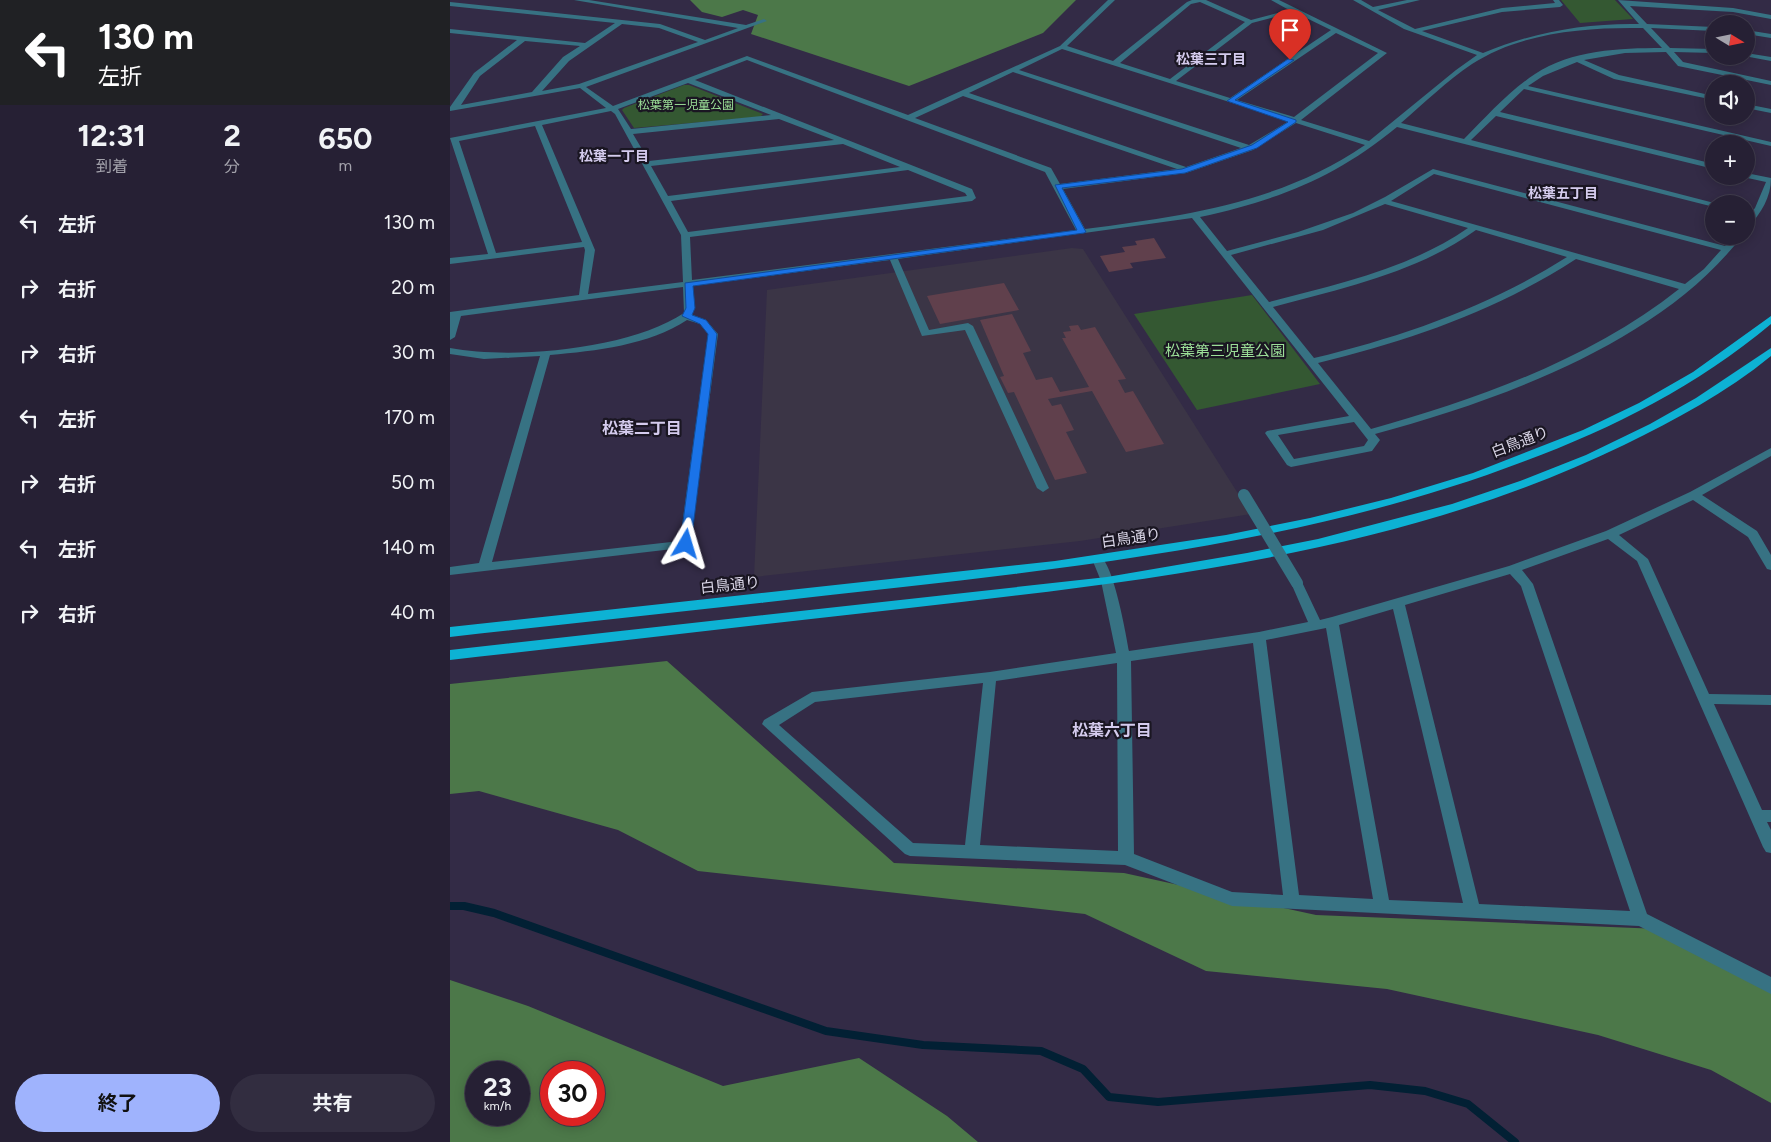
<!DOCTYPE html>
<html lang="ja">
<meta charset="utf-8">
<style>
body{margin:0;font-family:Figtree,"Noto Sans JP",sans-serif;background:#322d40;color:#f1f3f6;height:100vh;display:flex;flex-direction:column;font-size:19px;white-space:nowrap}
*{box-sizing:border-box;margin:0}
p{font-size:16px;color:#a4a3ac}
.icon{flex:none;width:28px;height:28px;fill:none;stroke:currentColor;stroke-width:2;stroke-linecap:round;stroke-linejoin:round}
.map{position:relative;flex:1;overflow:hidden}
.drawer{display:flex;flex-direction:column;background:#262034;width:450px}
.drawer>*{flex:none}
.banner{background:#202124;color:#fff;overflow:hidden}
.needle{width:32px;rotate:100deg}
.buttons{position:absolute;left:1255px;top:15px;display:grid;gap:10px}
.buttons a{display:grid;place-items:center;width:50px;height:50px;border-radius:50%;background:#262034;box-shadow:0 2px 12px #0003,0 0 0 1px #423e4f;font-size:25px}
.speed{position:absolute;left:15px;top:1061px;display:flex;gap:10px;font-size:25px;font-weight:700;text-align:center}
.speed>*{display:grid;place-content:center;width:65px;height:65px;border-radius:50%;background:#262034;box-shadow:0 2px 12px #0003,0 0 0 1px #423e4f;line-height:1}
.speed small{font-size:12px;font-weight:400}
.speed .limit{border:8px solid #d22;background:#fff;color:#111}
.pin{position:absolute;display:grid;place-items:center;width:42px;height:42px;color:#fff;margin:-51px -21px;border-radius:50% 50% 50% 0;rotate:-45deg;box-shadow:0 0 5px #0007}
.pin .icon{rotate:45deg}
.me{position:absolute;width:55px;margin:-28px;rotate:7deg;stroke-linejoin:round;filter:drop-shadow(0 0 4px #0008)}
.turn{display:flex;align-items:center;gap:18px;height:105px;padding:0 15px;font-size:22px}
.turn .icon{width:65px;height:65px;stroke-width:2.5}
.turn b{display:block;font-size:35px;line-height:42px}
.eta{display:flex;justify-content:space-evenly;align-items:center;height:85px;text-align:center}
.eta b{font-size:30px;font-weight:700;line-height:35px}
.primary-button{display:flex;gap:10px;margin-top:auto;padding:10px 15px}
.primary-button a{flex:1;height:58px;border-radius:30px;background:#9fb3fd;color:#111;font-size:20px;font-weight:700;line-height:58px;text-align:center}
.primary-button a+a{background:#322d40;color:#f1f3f6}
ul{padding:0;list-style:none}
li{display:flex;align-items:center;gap:15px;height:65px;padding:0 15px}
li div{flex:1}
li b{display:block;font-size:19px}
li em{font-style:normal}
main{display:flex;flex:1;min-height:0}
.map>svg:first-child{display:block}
</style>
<main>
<section class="drawer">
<div class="banner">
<div class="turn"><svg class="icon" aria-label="left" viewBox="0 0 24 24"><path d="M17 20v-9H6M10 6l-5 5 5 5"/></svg><div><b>130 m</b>左折</div></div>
</div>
<div class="eta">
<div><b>12:31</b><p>到着</p></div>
<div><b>2</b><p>分</p></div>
<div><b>650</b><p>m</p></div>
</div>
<ul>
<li><svg class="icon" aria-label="left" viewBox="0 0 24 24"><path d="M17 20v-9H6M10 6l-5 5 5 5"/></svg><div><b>左折</b></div><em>130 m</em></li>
<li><svg class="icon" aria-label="right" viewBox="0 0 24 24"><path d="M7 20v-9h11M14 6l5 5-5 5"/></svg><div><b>右折</b></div><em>20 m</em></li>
<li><svg class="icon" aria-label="right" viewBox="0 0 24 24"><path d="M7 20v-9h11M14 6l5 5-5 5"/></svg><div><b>右折</b></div><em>30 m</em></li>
<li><svg class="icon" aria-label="left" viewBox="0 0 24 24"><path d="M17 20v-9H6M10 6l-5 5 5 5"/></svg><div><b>左折</b></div><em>170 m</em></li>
<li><svg class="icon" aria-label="right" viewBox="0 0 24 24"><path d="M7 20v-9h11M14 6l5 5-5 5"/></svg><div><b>右折</b></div><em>50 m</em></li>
<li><svg class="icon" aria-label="left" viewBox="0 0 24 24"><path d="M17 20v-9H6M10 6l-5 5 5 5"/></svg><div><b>左折</b></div><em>140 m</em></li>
<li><svg class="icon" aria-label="right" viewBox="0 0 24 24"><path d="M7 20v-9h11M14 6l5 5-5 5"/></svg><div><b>右折</b></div><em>40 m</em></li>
</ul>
<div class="primary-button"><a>終了</a><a>共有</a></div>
</section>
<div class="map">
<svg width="1321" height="1142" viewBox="0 0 1321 1142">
<rect width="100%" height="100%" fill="#332b46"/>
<path fill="#3b3546" d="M622,248L633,249L801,514L630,541L304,577L317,290Z"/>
<path fill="#345832" d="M1111,0H1165L1183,19L1130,23Z
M234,85H239L313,114L310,117L184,128L172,110L174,108Z
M802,295L870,384L747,410L684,314Z"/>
<path fill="#4c7849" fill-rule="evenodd" d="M240,0H626L593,33L459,86L301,34L308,15L293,10L272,17L252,12Z
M217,661L444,863L674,873L866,915L1210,929L1321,988V1103L1261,1070L1148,1035L937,989L756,971L635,914L248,871L168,830L29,791L0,794V684Z
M0,980L78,1006L273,1086L409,1058L497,1116L528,1142H0ZM26,1072H69V1115H26ZM101,1072H144V1115H101Z"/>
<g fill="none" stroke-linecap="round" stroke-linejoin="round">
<path stroke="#022034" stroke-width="8" d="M0,906H14L44,913L376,1031L473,1045L591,1051L633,1069L659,1097L708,1102L920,1085L975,1091L1018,1104L1065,1142"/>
</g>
<path fill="#60404c" d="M704,238L716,258L680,263L683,268L659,272L650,256L675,252L672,247L687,245L685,241Z
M554,283L569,310L490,324L477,296Z
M562,314L581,351L573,353L586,380L602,377L610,392L639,387L612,338H616L613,332L621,331L619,326L628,325L631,330L645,327L676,379L668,380L675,393L683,391L714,444L676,452L642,391L598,399L602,406L611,404L624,430L616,432L637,473L605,480L564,392L558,393L550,377L554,376L530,320Z"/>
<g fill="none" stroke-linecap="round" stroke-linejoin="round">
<path fill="#377283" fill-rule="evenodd" d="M124,0H139L296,25L314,19L317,21L136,87L163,106L297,56L458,115L610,46L658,0H665L617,46L663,61L737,2L742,0H756L801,20L839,10L821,0H829L937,53L851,120L919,141L1006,70L1027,55L954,29L903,0H911L923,7L957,0H970L928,10L965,29L1052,8L1105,3L1103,0H1109L1113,5L1110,7L1052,12L972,31L1033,53C1084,32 1135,23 1189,24L1168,0L1283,8L1321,15V19L1283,12L1180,6L1197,24L1264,27V31L1201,28L1220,48L1264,49V53L1224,52L1233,62L1321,81V85L1228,66L1216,52L1175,53L1134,60L1169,75L1264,96V100L1164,79L1127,62L1093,76L1078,86L1321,142V146L1074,89L1050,112L1264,164V169L1046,116L1021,140L1268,204H1264V207L947,127C885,178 828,200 750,217L777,251L848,232L903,213L935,197L983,169L1275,246L1283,236H1292C1211,342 1051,400 925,434L930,440L922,451L841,467L837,465L815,433L817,431L899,416L742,218L448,259L479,330L518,323L523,326L599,488L593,492L587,488L515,330L472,336L440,260L242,286L243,315L256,320L268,334L240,547L0,575V567L29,563L90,356L34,359L0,354V348C63,360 180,349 234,313L233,287L11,316L5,337L0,340V312L129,295L135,250L134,247L0,264V258L38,254L0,138L156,108L130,88L0,111V107L24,73L67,40L0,33V29L135,43L165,23L0,6V2L210,24L255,40L288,28ZM750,2L795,22L720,79L670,63L741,4ZM844,12L881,30L780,98L726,81L802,23ZM172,24L209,28L248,42L129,84L92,91L119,61ZM1193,28L1212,48C1170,48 1121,50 1085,74C1058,92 1037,116 1014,139L951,123C974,103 997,81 1022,64C1071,32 1137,27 1193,28ZM886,33L928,53L844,117L787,100ZM75,41L130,46L113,57L82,92L11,105L30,76ZM612,49L839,121L799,145L569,70ZM297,60L595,172L626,230L242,280L240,237L522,201L526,198L522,189L245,80ZM563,72L791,148L736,167L519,93ZM238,83L321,115L181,129L168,109ZM513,96L727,169L610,184L601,168L465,118ZM161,111L165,114L231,235L233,282L138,294L145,250L92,125ZM329,119L384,140L199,161L183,134ZM846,123L915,145C831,203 733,216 635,229L613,189L736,173L803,150ZM85,126L132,242L46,253L9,141ZM393,144L450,167L218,196L201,166ZM458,170L515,193L517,196L238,232L221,201ZM984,174L1271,250L1254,269L1235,284L941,201ZM935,204L1018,228C959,269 887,284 819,302L781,255L873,230ZM1026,230L1117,257C1038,307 954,336 864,358L823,307C893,288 966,273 1026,230ZM1126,259L1229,289C1143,358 1026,400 921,429L868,363C961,340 1044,312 1126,259ZM237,320L250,324L258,334L230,541L42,562L100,355C146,351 199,345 237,320ZM904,422L918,440L914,446L844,459L828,435Z
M1296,30L1321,34V38L1296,34Z
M1296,53L1321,57V61L1294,56H1296Z
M1296,104L1321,109V113L1296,108Z
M1296,173L1321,178C1321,198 1311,212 1299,227L1296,228V219L1305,208L1316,182L1293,177L1296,176Z
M1321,448V456L1252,495L1307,531L1321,555V570L1317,569L1298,537L1243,500L1169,535L1198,559L1259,694L1321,695V705L1264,704L1312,810H1321V822H1317L1321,830V853L1316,852L1313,847L1187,561L1158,539L1072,570L1083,584L1197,914L1321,977V994L1189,926L782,906L675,865L460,856L455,854L312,724L314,720L362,692L540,672L666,653L651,581L642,559L648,555C663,559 676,634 679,651L809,632L858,622L841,583L843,580H851L870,620L882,617L1059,566L1156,531L1240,492ZM1060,574L1071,586L1180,911L1029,904L955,605ZM943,609L1013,903L939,900L889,625ZM876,628L923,899L849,895L816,640ZM803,643L833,895L782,892L684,854L681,661ZM667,663L668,851L530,845L546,681ZM533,683L515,845L463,843L329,725L365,702Z"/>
<path fill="#0db2d4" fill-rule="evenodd" d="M1321,316V324C1248,385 1164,428 1075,461C876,537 664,563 453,587C302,604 151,620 0,637V627L605,561L776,535L860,518L941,498L1023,473L1133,430L1189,403L1243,372Z
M1321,348V356C1276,393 1225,420 1174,445C952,553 701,580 459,608C306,625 153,643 0,660V650L657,577L797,553L868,539L1002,504L1070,481L1136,455L1200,424L1246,398Z"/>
<path stroke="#377283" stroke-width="12" d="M794,495L847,583"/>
</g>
<path fill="#1a73e8" stroke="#114b97" d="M838,59L844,60L785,100L846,120V122L807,148L735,173L612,188L636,232L634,233L243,286L245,308L242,315L256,320L267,334L241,544L240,547H232L230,544L258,334L250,324L232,316L236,308L235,283L627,230L605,185L732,169L802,145L838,122L777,101Z"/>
<g text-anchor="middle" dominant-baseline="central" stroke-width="4.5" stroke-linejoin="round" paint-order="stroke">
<g font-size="12" fill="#9cdf98" stroke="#1a1622">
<text x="236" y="105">松葉第一児童公園</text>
</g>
<g font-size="14" font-weight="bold" fill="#d4cbed" stroke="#1a1622">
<text x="761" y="59">松葉三丁目</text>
<text x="164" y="156">松葉一丁目</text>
<text x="1113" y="193">松葉五丁目</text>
</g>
<g font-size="15" fill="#9cdf98" stroke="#1a1622">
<text x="775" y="351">松葉第三児童公園</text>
</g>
<g font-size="15" fill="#d9d5e6" stroke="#1a1622">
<text transform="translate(1070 442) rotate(-21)">白鳥通り</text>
<text transform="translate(681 538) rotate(-8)">白鳥通り</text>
<text transform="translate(280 585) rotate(-6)">白鳥通り</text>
</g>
<g font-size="16" font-weight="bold" fill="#d4cbed" stroke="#1a1622">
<text x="192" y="428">松葉二丁目</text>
<text x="662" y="730">松葉六丁目</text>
</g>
</g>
</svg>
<div class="buttons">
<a><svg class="needle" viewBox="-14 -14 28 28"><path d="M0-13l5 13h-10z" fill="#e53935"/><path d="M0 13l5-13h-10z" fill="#a4a3ac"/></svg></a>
<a><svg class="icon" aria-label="sound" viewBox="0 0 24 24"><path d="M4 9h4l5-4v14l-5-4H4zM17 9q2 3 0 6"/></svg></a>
<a>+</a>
<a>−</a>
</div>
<div class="speed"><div>23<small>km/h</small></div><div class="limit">30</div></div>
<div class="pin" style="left:840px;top:60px;background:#d93025"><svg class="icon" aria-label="arrive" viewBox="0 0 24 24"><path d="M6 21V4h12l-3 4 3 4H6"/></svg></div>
<svg class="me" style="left:236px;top:544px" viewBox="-20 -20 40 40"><path d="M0-17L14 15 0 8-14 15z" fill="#1a73e8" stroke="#fff" stroke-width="4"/></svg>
</div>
</main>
